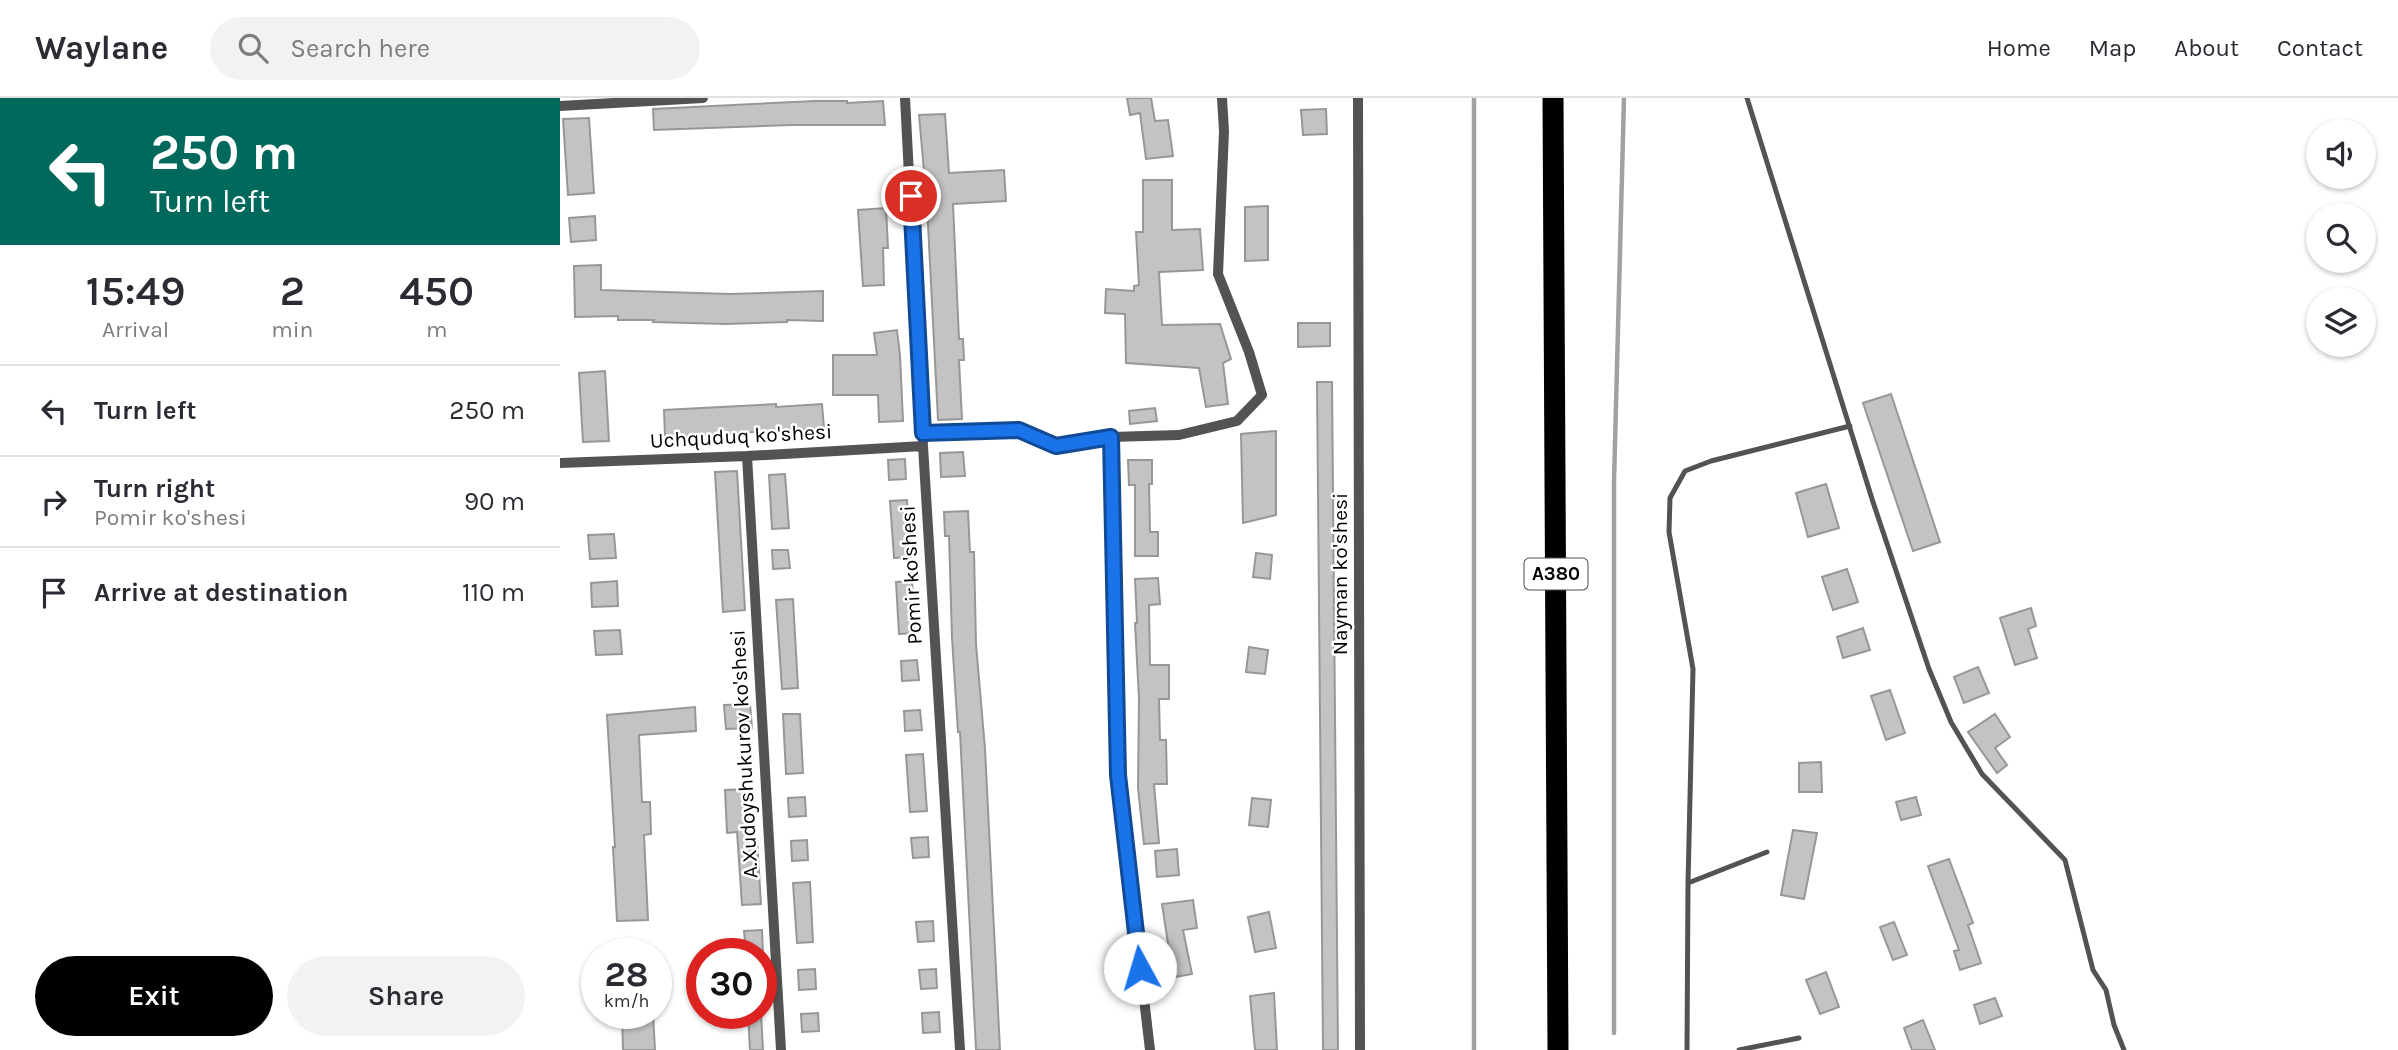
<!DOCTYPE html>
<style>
body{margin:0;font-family:Karla,sans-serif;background:#f2f2f3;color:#2b2b33;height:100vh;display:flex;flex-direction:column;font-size:26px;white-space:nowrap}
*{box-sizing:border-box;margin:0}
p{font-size:23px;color:#7c7c81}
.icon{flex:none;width:38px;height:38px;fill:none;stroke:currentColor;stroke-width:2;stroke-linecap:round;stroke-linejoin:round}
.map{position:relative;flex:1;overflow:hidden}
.sheet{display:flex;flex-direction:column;background:#fff;width:560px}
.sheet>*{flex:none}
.hud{background:#00695c;color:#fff;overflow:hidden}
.fabs{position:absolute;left:1746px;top:21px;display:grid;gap:14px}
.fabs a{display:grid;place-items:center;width:70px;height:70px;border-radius:50%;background:#fff;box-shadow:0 2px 5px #0004;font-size:35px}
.speed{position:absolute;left:21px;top:840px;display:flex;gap:14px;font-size:35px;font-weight:700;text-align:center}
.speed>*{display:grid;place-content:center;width:91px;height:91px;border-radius:50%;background:#fff;box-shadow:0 2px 5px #0004;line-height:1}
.speed small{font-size:18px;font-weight:400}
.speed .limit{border:10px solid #d22;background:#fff;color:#111}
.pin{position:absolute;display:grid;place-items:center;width:60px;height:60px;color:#fff;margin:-30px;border:4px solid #fff;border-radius:50%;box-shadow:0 2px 7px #0007}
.me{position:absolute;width:77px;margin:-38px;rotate:354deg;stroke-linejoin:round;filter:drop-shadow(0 0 5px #0008)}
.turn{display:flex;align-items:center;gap:24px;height:147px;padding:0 35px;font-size:32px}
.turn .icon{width:91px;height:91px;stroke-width:2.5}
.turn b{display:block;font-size:49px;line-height:60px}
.eta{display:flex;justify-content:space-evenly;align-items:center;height:119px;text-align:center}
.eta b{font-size:42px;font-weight:600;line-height:49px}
.cta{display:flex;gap:14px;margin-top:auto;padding:14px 35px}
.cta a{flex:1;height:80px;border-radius:42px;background:#000;color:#fff;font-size:28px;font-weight:600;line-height:80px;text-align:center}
.cta a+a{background:#f2f2f3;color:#2b2b33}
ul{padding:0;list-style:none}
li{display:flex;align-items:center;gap:21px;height:91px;padding:0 35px;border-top:2px solid #e1e1e2}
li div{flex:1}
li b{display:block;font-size:26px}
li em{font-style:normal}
header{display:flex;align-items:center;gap:42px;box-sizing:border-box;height:98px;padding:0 35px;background:#fff;border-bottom:2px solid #e1e1e2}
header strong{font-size:33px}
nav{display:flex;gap:38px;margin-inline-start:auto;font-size:24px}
.search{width:490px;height:63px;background:#f2f2f3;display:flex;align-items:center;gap:18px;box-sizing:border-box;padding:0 24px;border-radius:38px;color:#7c7c81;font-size:26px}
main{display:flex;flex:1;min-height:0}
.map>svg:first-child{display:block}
</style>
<header>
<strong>Waylane</strong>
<div class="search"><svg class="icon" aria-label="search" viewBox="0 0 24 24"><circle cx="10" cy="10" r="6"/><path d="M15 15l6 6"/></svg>Search here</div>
<nav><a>Home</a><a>Map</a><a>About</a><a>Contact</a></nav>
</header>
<main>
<section class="sheet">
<div class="hud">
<div class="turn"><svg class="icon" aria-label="left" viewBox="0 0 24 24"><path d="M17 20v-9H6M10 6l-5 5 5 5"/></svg><div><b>250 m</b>Turn left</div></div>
</div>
<div class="eta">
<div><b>15:49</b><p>Arrival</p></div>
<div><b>2</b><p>min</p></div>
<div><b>450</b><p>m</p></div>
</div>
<ul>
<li><svg class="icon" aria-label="left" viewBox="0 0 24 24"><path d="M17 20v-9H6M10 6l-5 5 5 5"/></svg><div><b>Turn left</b></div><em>250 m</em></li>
<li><svg class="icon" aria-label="right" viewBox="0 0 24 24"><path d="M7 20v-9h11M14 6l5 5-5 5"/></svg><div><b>Turn right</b><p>Pomir ko'shesi</p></div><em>90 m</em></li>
<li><svg class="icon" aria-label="arrive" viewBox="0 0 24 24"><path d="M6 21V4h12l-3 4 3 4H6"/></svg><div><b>Arrive at destination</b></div><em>110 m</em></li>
</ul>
<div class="cta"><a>Exit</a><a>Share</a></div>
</section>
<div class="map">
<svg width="1838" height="952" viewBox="0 0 1838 952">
<rect width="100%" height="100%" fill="#fff"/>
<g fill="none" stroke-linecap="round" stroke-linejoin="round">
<path stroke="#a1a1a1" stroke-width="4.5" d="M914,0V952
M1054,935V384L1064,0"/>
</g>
<path fill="#c3c3c3" stroke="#979797" stroke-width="2" d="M567,0H591L595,23L608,22L613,58L586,61L580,15L570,17Z
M255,3H287V5L323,3L325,27H231L94,32L93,11Z
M766,11L767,36L743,37L741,12Z
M385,16L389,75L444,72L446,103L393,106L399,241H403L404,262H399L402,321L378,322L367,107L359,17Z
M29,20L34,95L8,97L3,21Z
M583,82H612V132L640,131L643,172L599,174L602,227L660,226L671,261L663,265L668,306L646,309L639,270L566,265L565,216L545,215L546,191L574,193V188L579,187L576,134H583Z
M708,108V162L685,163V109Z
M326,110L328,150H323L324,187L303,188L298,112Z
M35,118L36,142L11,144L9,120Z
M41,167V192L170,196L263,193V223L227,222V224L166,226L93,224L94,222H58V218L15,219L14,168Z
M738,225H770V248L738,249Z
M337,232L340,257L343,323L319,324L318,297H273V257H317L314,235Z
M45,273L49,343L23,344L19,275Z
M757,284H772L778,952H763Z
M1331,296L1380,444L1353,453L1303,305Z
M216,306V309L262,306L264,330L105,339L104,312Z
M595,310L597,323L570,326L569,313Z
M716,333V417L683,425L681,336Z
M403,354L405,378L381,379L380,355Z
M345,361L346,381L329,382L328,362Z
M568,362H592V386H589L590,434H598V458H575V387H569Z
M177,373L185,512L163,514L155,374Z
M225,376L229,430L212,431L209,377Z
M1266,386L1279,430L1248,439L1236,395Z
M347,402L351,459L334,460L330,403Z
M408,413L410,454H414L416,546L425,651L440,952H416L400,634H398L392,540L389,438H385L384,414Z
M54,436L56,460L30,461L28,437Z
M212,452H228L230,470L213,471Z
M696,455L712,457L710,481L693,479Z
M1287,471L1298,504L1273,512L1262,479Z
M598,480L600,506L589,507L590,567H609V601H599L600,642H606L607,686H594L599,745L584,746L578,690L579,601L575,525H577L575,481Z
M57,483L58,508L32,509L31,485Z
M352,483L355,535L339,536L336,484Z
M233,501L238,590L222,591L216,502Z
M1471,510L1476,528L1468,531L1477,560L1455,567L1440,520Z
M1303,530L1310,552L1283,560L1277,539Z
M60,532L62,556L36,557L34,533Z
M689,549L708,552L705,576L686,574Z
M357,562L359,582L342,583L341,563Z
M1418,569L1429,595L1404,605L1394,579Z
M1330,592L1345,635L1326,642L1311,598Z
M190,606L192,630L166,631L164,607Z
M135,609L136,633L79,637L82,704H90L91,736L84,737L88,822L57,823L53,749H55L47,617Z
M360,612L362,632L345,633L344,613Z
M223,616H240L243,675L226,676Z
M1435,616L1450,639L1435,650L1447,667L1437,675L1408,634Z
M363,656L367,713L350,714L346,657Z
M1261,664L1262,694H1239V665Z
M187,691L189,741H197L201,806L182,807L177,734L167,735L165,692Z
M245,699L246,718L229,719L228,700Z
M1356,699L1361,717L1341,722L1336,704Z
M692,700L711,702L708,729L689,727Z
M1233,732L1257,735L1244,801L1221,797Z
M368,739L369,759L353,760L351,740Z
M247,742L248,762L232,763L231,743Z
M617,751L619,777L597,779L595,753Z
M1389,761L1413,825L1408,827L1421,865L1400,872L1394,853L1399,852L1368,768Z
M250,784L253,844L237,845L233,785Z
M633,802L637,830L623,832L632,876L604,881L598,854L609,852L602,806Z
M709,814L716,850L695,854L688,819Z
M373,823L374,843L358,844L356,824Z
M1334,824L1347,857L1333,862L1320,829Z
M202,832L203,855L186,856L184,833Z
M255,871L256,891L239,892L238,872Z
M376,871L377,890L361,891L359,872Z
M1266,874L1279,909L1260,916L1246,882Z
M714,895L717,952H695L690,898Z
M1435,900L1442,918L1420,926L1414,907Z
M379,914L380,934L363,935L362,915Z
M62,915H93L95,952H63Z
M188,915H201L203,952H190Z
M258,915L259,933L242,934L241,916Z
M1363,922L1375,952H1352L1344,930Z"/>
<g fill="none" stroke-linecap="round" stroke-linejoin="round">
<path stroke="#535353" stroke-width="5" d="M1187,0L1313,404L1369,571L1391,624L1422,676L1505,762L1533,872L1546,892L1554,927L1564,952
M1128,785L1207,754
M1127,952L1128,785L1133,571L1109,434L1110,400L1125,373L1151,363L1290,328
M1179,952L1239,940"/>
<path stroke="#535353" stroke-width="10" d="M345,0L363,348L400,952
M798,0L800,952
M0,8L143,0
M363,335L459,332L496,348L551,339L619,337L677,323L702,297L689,254L658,176L664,33L662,0
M551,339L558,678L590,952
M187,358L221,952
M0,365L187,358L363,348"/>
<path stroke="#000" stroke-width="21" d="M993,0L998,952"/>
</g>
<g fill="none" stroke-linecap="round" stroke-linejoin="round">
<defs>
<path id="route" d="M351,98L363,335L459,332L496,348L551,339L558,677L580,870"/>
</defs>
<use href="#route" stroke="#114b97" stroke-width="18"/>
<use href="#route" stroke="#1a73e8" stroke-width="12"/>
</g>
<g text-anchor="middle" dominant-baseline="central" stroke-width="5" stroke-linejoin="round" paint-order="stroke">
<rect fill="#fff" stroke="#4c4c4c" stroke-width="2" x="964.5" y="460.5" width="63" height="31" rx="5"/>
<g font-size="19" font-weight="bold" fill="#000">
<text x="996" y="476">A380</text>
</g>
<g font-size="21" fill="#000" stroke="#fff">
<text transform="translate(181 338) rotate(-3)">Uchquduq ko'shesi</text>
<text transform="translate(780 476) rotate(-90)">Nayman ko'shesi</text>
<text transform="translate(351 477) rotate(-93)">Pomir ko'shesi</text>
<text transform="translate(184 656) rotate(-93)">A.Xudoyshukurov ko'shesi</text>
</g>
</g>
</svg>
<div class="fabs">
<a><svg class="icon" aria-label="sound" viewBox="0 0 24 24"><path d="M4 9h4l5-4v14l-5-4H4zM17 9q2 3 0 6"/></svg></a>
<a><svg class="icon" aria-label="search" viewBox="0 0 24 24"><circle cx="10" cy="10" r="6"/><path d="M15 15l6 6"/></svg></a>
<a><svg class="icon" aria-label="layers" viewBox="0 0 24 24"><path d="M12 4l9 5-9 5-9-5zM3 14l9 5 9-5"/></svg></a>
</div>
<div class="speed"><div>28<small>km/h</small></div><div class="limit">30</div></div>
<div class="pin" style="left:351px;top:98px;background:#d93025"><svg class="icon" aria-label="arrive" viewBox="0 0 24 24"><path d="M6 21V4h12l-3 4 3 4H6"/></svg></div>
<svg class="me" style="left:580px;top:870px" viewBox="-20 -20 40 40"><circle r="19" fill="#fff"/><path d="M0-13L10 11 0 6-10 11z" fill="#1a73e8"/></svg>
</div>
</main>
